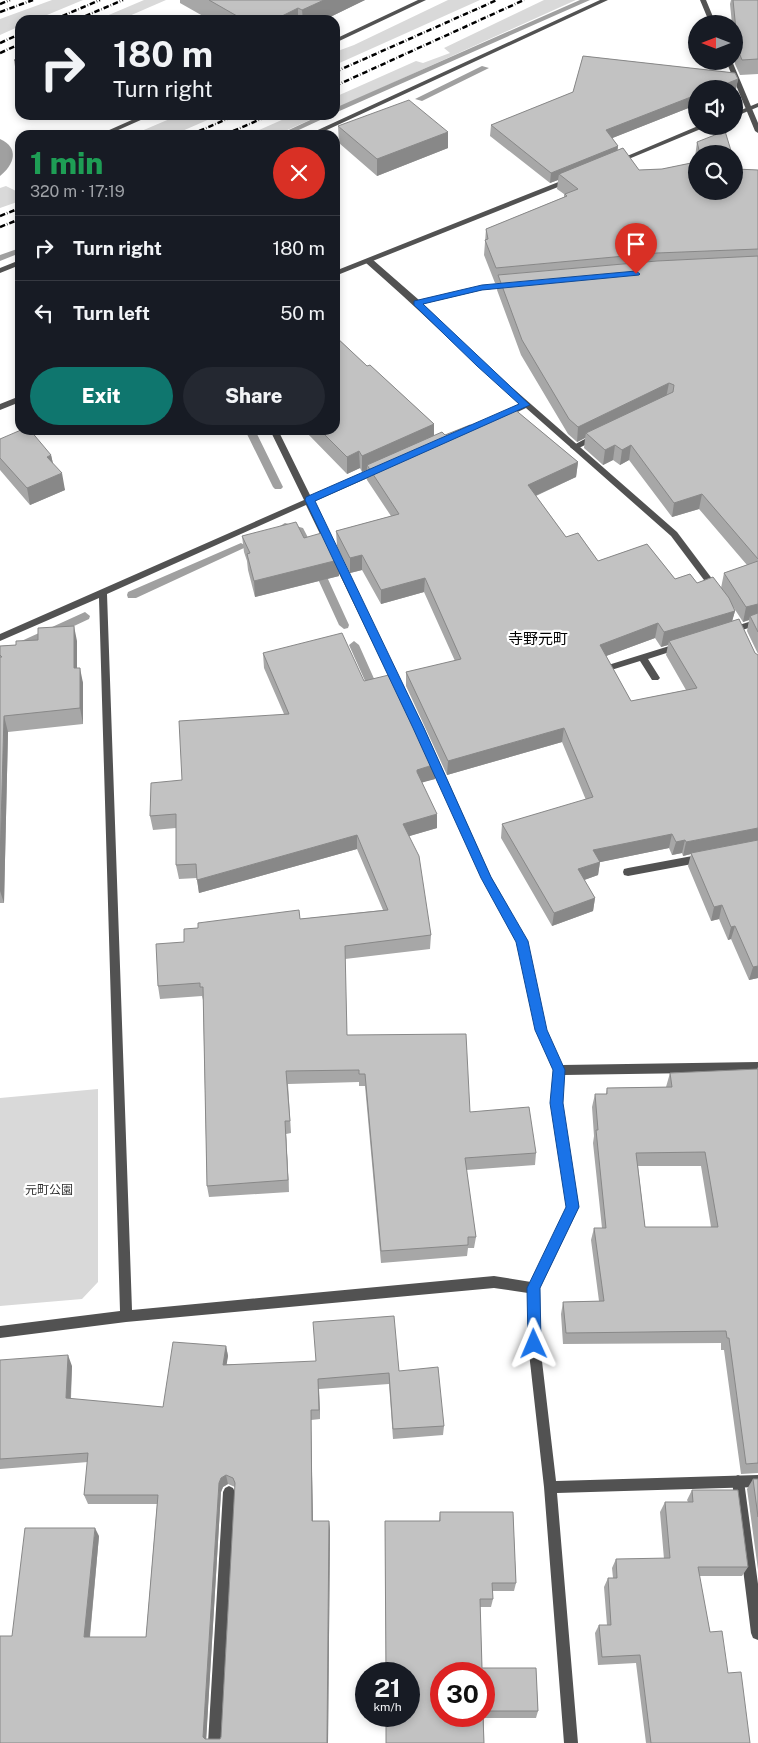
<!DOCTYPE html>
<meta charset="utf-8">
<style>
body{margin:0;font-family:"Public Sans","Noto Sans JP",sans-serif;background:#242831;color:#f1f3f6;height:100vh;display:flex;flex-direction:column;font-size:19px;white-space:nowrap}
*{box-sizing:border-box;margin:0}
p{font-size:16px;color:#9ea1a6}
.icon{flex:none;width:28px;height:28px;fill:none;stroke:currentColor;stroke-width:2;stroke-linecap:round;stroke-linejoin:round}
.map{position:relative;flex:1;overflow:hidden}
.side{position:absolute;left:15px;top:130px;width:325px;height:305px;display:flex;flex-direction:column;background:#171b24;border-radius:15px;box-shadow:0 2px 8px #0003}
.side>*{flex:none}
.guide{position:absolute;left:15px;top:15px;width:325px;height:105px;border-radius:15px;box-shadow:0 2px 8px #0003;background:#171b24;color:#f1f3f6;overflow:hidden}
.needle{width:32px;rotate:270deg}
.fabs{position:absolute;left:688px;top:15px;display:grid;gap:10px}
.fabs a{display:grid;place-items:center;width:55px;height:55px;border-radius:50%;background:#171b24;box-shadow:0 2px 8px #0003;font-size:25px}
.speed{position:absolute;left:355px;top:1662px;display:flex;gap:10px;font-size:25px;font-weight:700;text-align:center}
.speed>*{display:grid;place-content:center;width:65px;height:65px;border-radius:50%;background:#171b24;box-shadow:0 2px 8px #0003;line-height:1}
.speed small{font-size:12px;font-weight:400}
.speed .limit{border:8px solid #d22;background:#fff;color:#111}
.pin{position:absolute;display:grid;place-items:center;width:42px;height:42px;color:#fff;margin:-51px -21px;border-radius:50% 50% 50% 0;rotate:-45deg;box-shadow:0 0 5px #0007}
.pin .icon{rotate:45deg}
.me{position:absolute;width:55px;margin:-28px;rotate:359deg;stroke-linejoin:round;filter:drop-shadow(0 0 4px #0008)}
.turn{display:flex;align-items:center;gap:18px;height:105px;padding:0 15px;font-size:22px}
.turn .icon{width:65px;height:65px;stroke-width:2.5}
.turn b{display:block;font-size:35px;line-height:42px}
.round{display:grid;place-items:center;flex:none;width:52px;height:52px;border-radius:26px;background:#242831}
.overview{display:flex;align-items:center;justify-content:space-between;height:85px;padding:0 15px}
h1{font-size:30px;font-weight:800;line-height:38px;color:#1e9e55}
.action{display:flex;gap:10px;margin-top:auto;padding:10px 15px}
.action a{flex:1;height:58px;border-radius:30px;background:#0f766e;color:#fff;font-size:20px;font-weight:800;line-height:58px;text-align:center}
.action a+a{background:#242831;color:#f1f3f6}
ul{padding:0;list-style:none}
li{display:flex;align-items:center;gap:15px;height:65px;padding:0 15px;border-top:1px solid #363941}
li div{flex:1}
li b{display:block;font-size:19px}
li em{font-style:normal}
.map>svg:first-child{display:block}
</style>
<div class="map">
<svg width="758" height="1743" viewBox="0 0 758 1743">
<rect width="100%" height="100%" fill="#fff"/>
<path fill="#d9d9d9" d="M52,0H83L35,20H20V26L0,35V19Z
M144,0H166L120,20H97Z
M448,0H480L335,65V52L354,45Z
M544,0H576L335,109V97L416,61L423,63L450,53L444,48Z
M179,115H219L173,135H132Z
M293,115H321L276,135H248Z
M6,186L20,193V201L0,208V188Z
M98,1089V1282L82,1299L0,1306V1098Z"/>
<path fill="#a0a0a0" d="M0,139C20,148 14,165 0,176Z"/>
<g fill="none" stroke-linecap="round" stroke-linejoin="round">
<path fill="#a0a0a0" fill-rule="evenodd" d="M580,0H590L335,113V108Z
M482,66L489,68L422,101L415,99Z
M321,115H331L288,135H278Z
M20,248V253L0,261V255Z
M245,430H255L283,487L281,489H275L273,487Z
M285,523L303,528L315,551L313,553H307L296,532L282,528L280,526Z
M241,543L246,546L244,548L136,598H128L127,595L128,592Z
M317,563L322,566L349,625L348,628L344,629L339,625L312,566Z
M85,612L90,616L89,619L25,649H17L16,646L17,643Z
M354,641L359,645L380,692L379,695L375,696L370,692L349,645Z"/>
<path fill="#525252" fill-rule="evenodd" d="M596,433L599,434V438L577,449L574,450L570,447Z
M679,643L682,644L684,646L682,648L648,659L660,678L658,680H652L640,661L608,671L603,668L605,666Z
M703,854L707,855L708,858L707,861L703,862L628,876L624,875L623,872L624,869L628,868Z
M738,1475L742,1477L744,1481L758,1584V1640L753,1638L751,1633L732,1481L734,1477Z
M229,1486L233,1488L235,1492L222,1743H208L223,1492L225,1488Z"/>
<path fill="#525252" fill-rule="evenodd" d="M418,0H426L335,43V39Z
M600,0H608L316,135H307Z
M700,0H706L716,24H710Z
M726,61H732L758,123V133L755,131Z
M143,115H152L107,135H98Z
M366,259H372L419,300L482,286L514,283L515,285L511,287L482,290L423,304L483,362L677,532L719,588L720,590L719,592H713L671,536L526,408L507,417H501V413L521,404C468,358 419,309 366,263Z
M20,260V265L0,273V268Z
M270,430H278L311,497L375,468L378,467L382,470L381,472L313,502L424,728L491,877L527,941L546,1030L562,1065L758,1062V1072L564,1075L561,1103L579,1207L540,1288V1344L556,1481L758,1475V1487L557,1493L578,1743H564L544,1487L528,1344V1293L494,1288L126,1322L0,1338V1326L120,1311L99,598L0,641V634L304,500ZM306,505L414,728L482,878L517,941L536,1030L554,1070L551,1103L567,1207L531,1282L494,1276L132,1310L107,594Z
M758,619V625L739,631L735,628L736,626Z"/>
<path fill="#525252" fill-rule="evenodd" d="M758,103V107L734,117V113Z
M698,126H708L619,163L613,162Z
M566,179L573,181L335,276V271Z
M20,396V402L0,410V404Z"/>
<path stroke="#000" stroke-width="2.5" stroke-dasharray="5.5 2 0.5 2" stroke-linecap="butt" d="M0,4L10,0
M0,12L33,0
M53,20L100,0
M76,20L123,0
M0,43L20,34
M0,53L20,44
M335,72L497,0
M335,86L524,0
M190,135L236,115
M224,135L270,115
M0,216L20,208
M0,227L20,219"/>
</g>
<path fill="#a7a7a7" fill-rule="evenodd" d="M180,0H365L324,20H210L180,3Z
M731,0H758V74L740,75L735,64L734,46V24H732L730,4Z
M583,56L735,73L738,79L736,89L734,90V89H696V105L612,138L618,146L617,150L623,148L639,170L662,169L696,162V191H734V161L736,169L758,170V654L747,631L749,620L743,622L732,605L735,611L732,621L739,619L755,653L758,655V978L749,980L731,939L728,940L719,919L711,921L688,866L691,854L683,856L682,853L672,855L669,848L600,862L598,875L584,880L595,898L593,911L552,926L501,838L502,824L586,800L562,742L447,775L406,686V672L455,661L424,592L381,604L362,570L350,573L337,546L336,531L391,516L367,480V470L362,472L360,468L347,474L307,433V430H335V336L367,366L370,365L434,424V436L442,432L445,435L470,425L472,426L513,408L578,462L576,477L536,496L566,537L578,533L598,561L647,544L675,579L690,574L697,583L713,577L721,588L724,573L747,565L699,509L672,517L629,460L620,465L613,460L603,465L584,448L585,438L577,442L568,434L521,355L497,290L498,283H495L484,255L486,229L564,197V194L557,189L558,180L550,183L490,136L491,125L573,92ZM655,638L661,647L668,645L666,655L686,690L631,701L606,656Z
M20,58V75L16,73L14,60Z
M338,126L448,132V148L377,176L339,143Z
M697,142L732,154H696V162L695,157Z
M0,439L51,455L53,464L65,490L30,505L0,470Z
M242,536L304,538L338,560L339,576L255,597L248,570L247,561L244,552Z
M77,641V668L83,683V724L8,732L4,903H0V646Z
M263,653L364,681L435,779L422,782L437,828L409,836L431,935L430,949L345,959L347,1035L536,1153L535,1165L466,1170L476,1237L474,1248H468L467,1256L381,1263L365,1086H359V1082L288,1084L291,1133L286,1134L289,1192L209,1197L207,1186L203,1000L202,996L160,999L158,986L184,942L300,919L383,910L357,849L199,893L197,878L179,879L176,865V828L153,830L150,816L182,780L284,714L264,668Z
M758,1067V1473L741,1474L724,1350H721V1343L563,1344L561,1314L563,1302L599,1301L591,1240L594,1228H602L593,1143L594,1136L592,1107L595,1094H606L607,1088L666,1087L670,1073L757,1069ZM638,1166H701L711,1227H645Z
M226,1346L228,1356L226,1364L399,1371L444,1426L443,1435L393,1439L389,1384L319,1389L320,1419L311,1420L313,1521H329L330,1530L328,1743H0L12,1636L99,1536L90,1637H146L157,1504H88L84,1495L88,1462L0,1469V1360L72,1366L71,1399L163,1407ZM228,1484L235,1487L221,1737L220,1739H206L221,1492L223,1487Z
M753,1479H758V1570L747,1489Z
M692,1490L748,1567L742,1576H699L710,1632L728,1673L750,1743H646L636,1663L598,1665L595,1633L599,1625H607L604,1587L608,1578H613L612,1568L616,1559H664L660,1512L665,1502H688L687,1500Z
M440,1512H513L516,1583L514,1591H492L493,1599L491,1607H480L482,1668H536L538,1711L536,1718H484V1743H386V1716H409V1674H386L385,1521H439ZM441,1674H484V1716H441Z"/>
<path fill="#888" d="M324,0H365L324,20H303L302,10Z
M298,8V20H274Z
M738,79L736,89L734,90V89H713Z
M696,95V105L605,141L606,130Z
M448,132V148L377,176V159Z
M618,146L617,156L559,174L558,180L550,183L551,173Z
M338,218V230L335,231V219Z
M669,383L666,398L586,433L585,438L577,442L578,427Z
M434,424V441L367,465V470L362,472V456Z
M615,445L613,460L603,465L605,450Z
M631,445L629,460L620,465L622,450Z
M359,451L360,468L347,474V457Z
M51,455L55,472L47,457Z
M578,462L576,477L526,500L528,485Z
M62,473L65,490L30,505L27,488Z
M702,494L699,509L672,517L674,503Z
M362,555V570L350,573V558Z
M338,560L339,576L255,597L254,581Z
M425,578L424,592L381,604V590Z
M758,604V615L750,616L749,620L743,622L746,607Z
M735,611L731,625L669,641L668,645L661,647L664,632Z
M658,623L655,638L598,659L600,645Z
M74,626L77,641V683L74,668Z
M80,668L83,683V724L80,708Z
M4,716L8,732L4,903L0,891V862Z
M564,728L562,742L447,775L448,761Z
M436,764L435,779L417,784V770Z
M437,814V828L403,838V824Z
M758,828V840L691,853V854L683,856L686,842Z
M672,834L669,848L591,864L593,850Z
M357,835V849L199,893L197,880Z
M685,840L682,853L672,855L676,842Z
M600,862L598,875L576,883L578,869Z
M595,898L593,911L552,926L554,913Z
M722,905L719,919L711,921L714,907Z
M735,926L731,939L728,940L731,927Z
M758,966V978L749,980L753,967Z
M285,1121L286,1134L289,1192L288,1180Z
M226,1346L228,1356L225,1375L223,1365Z
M68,1355L72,1366L70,1408L66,1398Z
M318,1379L319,1389L320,1419L319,1410Z
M311,1410V1420L313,1530L312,1521Z
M226,1475L228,1484L223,1487L221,1492L206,1743L203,1737L219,1483L221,1478Z
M329,1521L330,1530L328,1743H327Z
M95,1528L99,1536L89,1644L84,1637Z"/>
<path fill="#c2c2c2" stroke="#888" fill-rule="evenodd" d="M209,0H324L302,10L298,8L274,20H244Z
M733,0H758V59L742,60L738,50Z
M583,56L735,73L738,79L713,89H696V95L606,130L618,146L551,173L491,125L573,92Z
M20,58V64L14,60Z
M409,100L448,132L377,159L338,126Z
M725,131L732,154H700L697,142Z
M623,148L639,170L662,169L696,162V191H734V161L736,169L758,170V249L657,253L496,268L485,240L488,239L486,229L567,196L565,194L578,189L559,174Z
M758,256V559L702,494L674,503L631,445L622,450L615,445L605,450L586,433L673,392L674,385L669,383L578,427L569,419L522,340L498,275L657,261Z
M335,336L367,366L370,365L434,424L362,456L359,451L347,457L320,430H335Z
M513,408L578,462L528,485L566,537L578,533L598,561L647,544L675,579L690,574L697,583L713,577L729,598L735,611L664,632L658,623L600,645L631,701L697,688L669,641L739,619L755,653L758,655V828L686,842L685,840L676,842L672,834L593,850L600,862L578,869L595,898L554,913L502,824L593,797L564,728L448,761L406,672L461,659L425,578L381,590L362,555L350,558L336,531L399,514L367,465L442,432L445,435L470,425L472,426Z
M21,430H30L51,455L47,457L62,473L27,488L0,458V439Z
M296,522L304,538L325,532L338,560L254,581L247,554L250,553L242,536Z
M758,561V604L746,607L724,573Z
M758,613V632L750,616Z
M74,626V668H80V708L4,716L0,862V657H2L0,655V646L16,645V641L38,640V628Z
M342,633L364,681L393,674L436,764L417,770V772L437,814L403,824L419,856L431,935L345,946L347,1035L466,1034L470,1112L529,1107L536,1153L465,1158L476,1237H468V1245L381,1251L365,1074H359V1070L286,1071L290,1121H285L288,1180L207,1186L203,987H200V983L158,986L156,944L184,942V929L198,928V923L299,910L300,919L388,910L357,835L197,880L196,864L176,865V814L150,816L151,783L182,780L179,721L289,714L263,653Z
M758,840V966L753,967L735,926L731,927L722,905L714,907L691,853Z
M758,1069V1463L746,1464L729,1338H727L726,1331L566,1333L563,1302L604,1301L594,1228H606L596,1130H598L595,1094H607V1088L672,1087L670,1073ZM705,1152L718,1227H645L636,1153Z
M394,1316L399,1371L438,1367L444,1426L393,1429L389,1373L318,1379L319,1410H311L312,1521H329L327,1743H0V1636H12L25,1528H95L84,1637H146L158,1495H84L88,1453L0,1459V1360L68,1355L66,1398L163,1407L173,1342L226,1346L223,1365L316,1361L313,1322ZM226,1475L233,1478L235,1483L221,1737L220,1739H205L203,1737L219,1483L221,1478Z
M753,1479H758V1517Z
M692,1490H738L748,1567H698L710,1632L722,1631L728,1673L741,1672L750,1743H651L640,1655L602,1657L599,1625H611L608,1578H617L616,1559L670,1558L665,1502H693Z
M440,1512H513L516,1583H492L493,1599H480L482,1668H536L538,1711H484V1674H441V1716H483L484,1743H386V1716H409V1674H386L385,1521H440Z"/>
<path fill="#1a73e8" stroke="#114b97" d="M636,271L640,274L639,275L482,290L423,304L530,405L315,501L424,728L491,877L528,941L547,1030L565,1070L563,1103L579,1207L540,1288L541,1344L539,1349L534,1351L530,1349L528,1344L527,1288L566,1207L550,1103L553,1070L535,1030L516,942L481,878L413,728L305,500L306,497L519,404L477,366L414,305V301L482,285Z"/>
<g text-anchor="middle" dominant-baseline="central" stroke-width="4.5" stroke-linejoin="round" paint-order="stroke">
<g font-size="12" fill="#303030" stroke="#fff">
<text x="49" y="1190">元町公園</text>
</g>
<g font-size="15" fill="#000" stroke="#fff">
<text x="538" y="638">寺野元町</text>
</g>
</g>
</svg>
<div class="fabs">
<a><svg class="needle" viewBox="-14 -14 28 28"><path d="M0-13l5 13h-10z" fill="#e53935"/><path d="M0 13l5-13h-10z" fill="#9ea1a6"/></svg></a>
<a><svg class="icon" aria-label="sound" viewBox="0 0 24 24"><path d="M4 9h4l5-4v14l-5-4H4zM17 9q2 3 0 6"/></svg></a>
<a><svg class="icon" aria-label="search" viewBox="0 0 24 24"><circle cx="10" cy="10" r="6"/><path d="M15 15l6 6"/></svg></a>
</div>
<div class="speed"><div>21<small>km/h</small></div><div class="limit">30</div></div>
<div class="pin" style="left:636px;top:274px;background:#d93025"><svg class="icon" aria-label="arrive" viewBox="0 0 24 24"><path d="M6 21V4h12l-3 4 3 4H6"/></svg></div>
<svg class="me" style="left:534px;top:1344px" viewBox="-20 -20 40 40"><path d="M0-17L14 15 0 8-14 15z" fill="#1a73e8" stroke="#fff" stroke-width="4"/></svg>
<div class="guide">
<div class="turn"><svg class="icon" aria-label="right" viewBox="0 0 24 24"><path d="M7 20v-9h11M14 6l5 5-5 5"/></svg><div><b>180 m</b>Turn right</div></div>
</div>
<section class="side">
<div class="overview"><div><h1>1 min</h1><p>320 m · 17:19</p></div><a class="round" style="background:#d93025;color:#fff"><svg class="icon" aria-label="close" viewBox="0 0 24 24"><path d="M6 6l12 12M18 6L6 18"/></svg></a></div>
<ul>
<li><svg class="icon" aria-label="right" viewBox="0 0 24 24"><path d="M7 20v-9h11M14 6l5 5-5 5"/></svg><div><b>Turn right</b></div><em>180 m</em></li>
<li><svg class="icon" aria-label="left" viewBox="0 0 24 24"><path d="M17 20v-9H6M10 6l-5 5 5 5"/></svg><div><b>Turn left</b></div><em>50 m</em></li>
</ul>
<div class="action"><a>Exit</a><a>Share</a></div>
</section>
</div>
